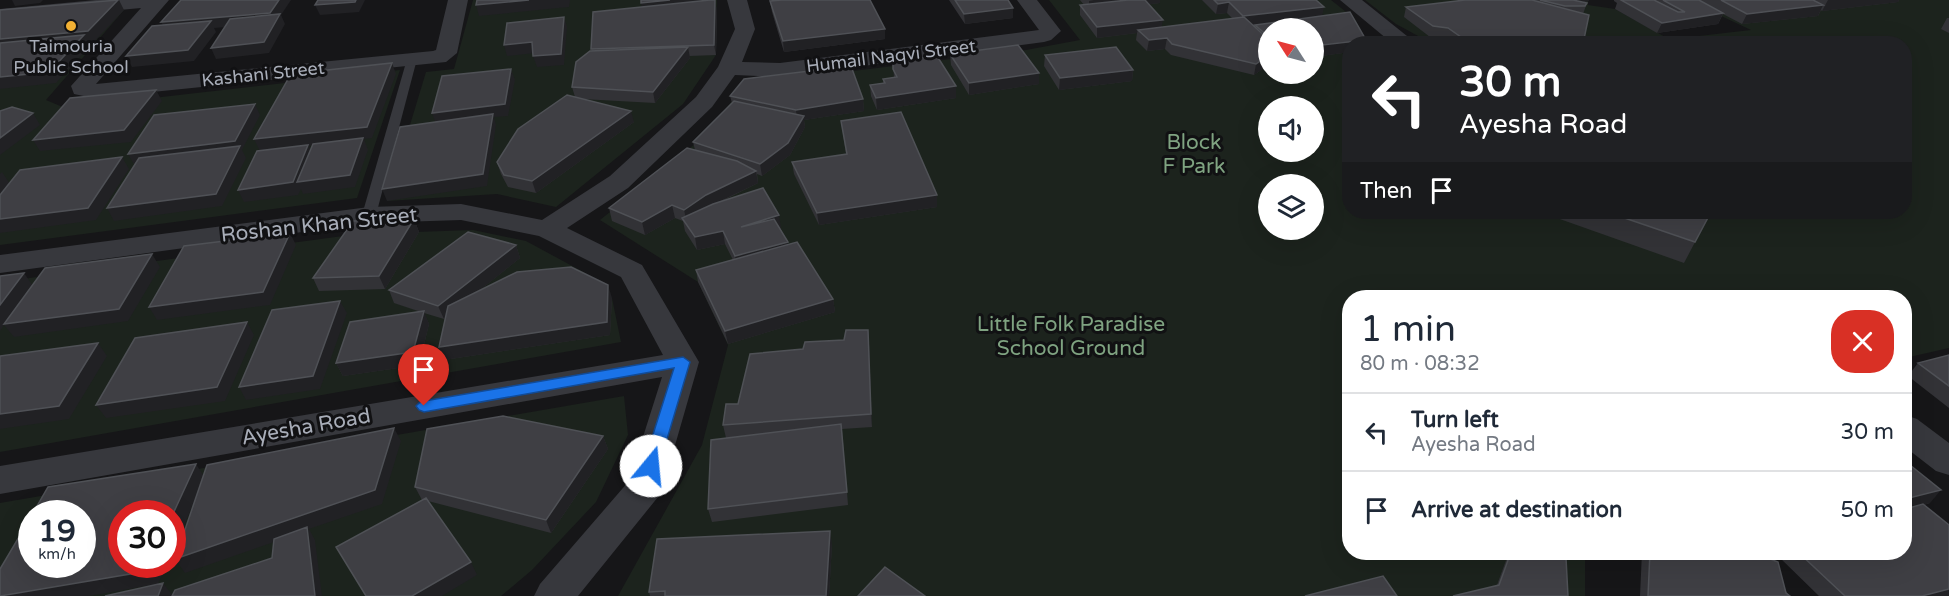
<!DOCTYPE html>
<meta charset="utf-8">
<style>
body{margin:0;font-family:"Varela Round",sans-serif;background:#f2f2f3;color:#1f2937;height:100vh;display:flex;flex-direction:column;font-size:22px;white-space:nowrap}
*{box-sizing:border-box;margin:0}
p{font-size:20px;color:#747a83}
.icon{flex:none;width:33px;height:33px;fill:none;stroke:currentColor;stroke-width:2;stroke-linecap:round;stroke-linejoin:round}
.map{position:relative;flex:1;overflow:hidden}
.panel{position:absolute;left:1342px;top:290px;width:570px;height:270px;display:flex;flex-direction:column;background:#fff;border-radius:24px;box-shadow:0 6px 24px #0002}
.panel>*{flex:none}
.banner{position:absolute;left:1342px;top:36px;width:570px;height:183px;border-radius:24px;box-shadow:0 6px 24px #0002;background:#202124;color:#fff;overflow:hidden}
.needle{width:39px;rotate:306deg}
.fabs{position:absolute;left:1258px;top:18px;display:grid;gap:12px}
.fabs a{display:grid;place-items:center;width:66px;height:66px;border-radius:50%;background:#fff;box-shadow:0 6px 24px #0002;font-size:30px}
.speed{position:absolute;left:18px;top:500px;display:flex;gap:12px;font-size:30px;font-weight:700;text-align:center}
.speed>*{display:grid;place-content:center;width:78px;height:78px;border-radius:50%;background:#fff;box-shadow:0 6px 24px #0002;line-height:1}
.speed small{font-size:15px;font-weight:400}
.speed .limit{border:9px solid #d22;background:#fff;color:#111}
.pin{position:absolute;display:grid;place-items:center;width:51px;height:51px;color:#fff;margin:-62px -26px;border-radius:50% 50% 50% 0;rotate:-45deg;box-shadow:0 0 6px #0007}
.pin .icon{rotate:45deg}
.me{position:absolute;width:66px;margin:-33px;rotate:17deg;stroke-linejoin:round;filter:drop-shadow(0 0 4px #0008)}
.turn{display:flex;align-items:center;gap:21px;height:126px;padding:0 18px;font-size:27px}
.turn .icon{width:78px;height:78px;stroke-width:2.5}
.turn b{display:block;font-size:42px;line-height:51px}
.then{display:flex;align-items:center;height:57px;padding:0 18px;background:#0003;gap:12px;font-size:22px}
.round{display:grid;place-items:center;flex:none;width:63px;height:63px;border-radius:24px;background:#f2f2f3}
.head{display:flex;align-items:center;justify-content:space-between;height:102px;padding:0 18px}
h1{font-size:36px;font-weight:600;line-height:45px}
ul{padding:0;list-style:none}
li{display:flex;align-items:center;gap:18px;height:78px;padding:0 18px;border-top:2px solid #e0e1e3}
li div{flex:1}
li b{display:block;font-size:22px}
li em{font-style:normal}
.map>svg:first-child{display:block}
</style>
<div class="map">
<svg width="1949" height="596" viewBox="0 0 1949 596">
<rect width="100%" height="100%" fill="#161618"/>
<path fill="#1c231d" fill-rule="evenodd" d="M473,0H717L716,55L683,104L556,207L497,194L387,201L426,72L454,69Z
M1049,0H1331L1355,19L1368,43L1350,44V212H1905V44H1681L1673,39L1751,30L1687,0H1949V348L1905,358V297H1350V552H1585V596H618L702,445L728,345L698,282L600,220L701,139L746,84L1026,50L1080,40ZM1269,28H1314V74H1269ZM1269,106H1314V152H1269ZM1269,184H1314V230H1269Z
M1365,0H1588V5L1615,9L1676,43H1431L1396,24Z
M124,10L46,100L65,108L400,70L357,198L0,245V21Z
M473,230L526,241L587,274L612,298L621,342L0,452V282L358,234Z
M624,396L628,435L596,502L532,570L501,596H0V503ZM32,513H82V564H32ZM122,513H172V564H122Z"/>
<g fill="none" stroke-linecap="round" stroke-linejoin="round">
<path fill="#37383d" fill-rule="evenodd" d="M412,56L417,59L376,215L369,219L364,218L362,215L407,59Z"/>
<path fill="#37383d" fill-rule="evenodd" d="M96,0H169L96,84L433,51L436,50L448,0H468L457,53L446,62L93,98L74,94L71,86L141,8L0,21V9Z
M727,0H747L755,29L742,62L780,63L1039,30L1017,0H1037L1061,31L1051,40L1044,42L780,77L735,75L712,107L628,188L567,228L642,265L699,362L663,487L658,497L578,596H534L540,584L629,481L662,377L0,494V466L663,355L621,277L539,236L461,220L369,223L0,273V255L369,207L461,204L542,220L610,176L696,97L718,67L735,29Z
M1340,0H1362L1417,44H1393Z
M1905,415L1917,419L1949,443V475L1936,471L1905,447Z"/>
</g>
<path fill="#323236" d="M949,0H1008L1013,18L965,24Z
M1080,0H1160V3L1149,4L1162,27L1233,19L1227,13L1216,14L1202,0H1316L1322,16L1366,40L1365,44H1350V52L1314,57V28H1269V65H1268L1254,75L1171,55L1165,49L1147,51L1136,40L1137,33L1097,38L1080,15V5H1084Z
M1465,0H1589V1L1582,2L1587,3L1583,14L1584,39L1582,44H1451L1445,39L1430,37L1404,17L1406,7Z
M1614,0H1899L1898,2L1822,11L1821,10L1818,16L1742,24L1723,14L1718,24L1657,33L1615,9L1617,3L1614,1Z
M770,1L885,39L784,52L772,12Z
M717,10L716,55L689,56L690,58L655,103L582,99L634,122L536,193L508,187L501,174L497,162L575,97L572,87L592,51L591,49Z
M1947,18H1949V33L1941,29Z
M950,54L1039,84L969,95L951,65Z
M1045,55L1133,70L1132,81L1059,90L1044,66Z
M893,61L956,86V98L877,110L871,96L870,85L883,83V79L894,78Z
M730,96L863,99L864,111L804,120L805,127L790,155L762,176L757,174L758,183L718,203L781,228H780L788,242V244L833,299L835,312L728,344L698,282L696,270L733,260L725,244L697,250L685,231L683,221L675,218L645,235L612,221L609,208L695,150L693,142L732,103Z
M841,121L937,195V207L819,225L794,174L792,162L846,154Z
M1540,212H1711L1684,263Z
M414,219L419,232L385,289L319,291L313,278Z
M516,245L520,258L480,290L612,298L610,335L444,360L439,347L445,318L444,319L424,313L429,324L419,365L343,376L336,363L421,312L394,303L389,290Z
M869,343L872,427L842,429L848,505L712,522L708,509L726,438L723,425L738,404L803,349Z
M1949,355V408L1908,376L1918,363Z
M603,436L608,449L551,533L428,501L477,575L422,500L415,487Z
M1905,461L1930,503L1924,505L1949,596H1819L1775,553L1776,552H1905Z
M832,544L829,596H650L649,592Z
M1509,552H1550L1568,596L1497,585Z
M1642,552H1753L1790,596H1640Z"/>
<path fill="#212124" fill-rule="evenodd" d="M12,0H43L40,3L15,6Z
M119,0L124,10L94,42L88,43L90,46L56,83L0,89V39Z
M279,0H291L281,15L285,24L269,53L216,59L211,48L275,23L214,28L216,32L194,61L132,67L126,56L167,32L161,22Z
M356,0H365L359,12L320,15L315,5Z
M529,0H570L569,7L479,16L476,5Z
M670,0H710L643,13L641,3Z
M715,0L717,10L716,55L714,45Z
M1094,0H1160V3L1089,11V1Z
M1554,0H1589V1L1562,5Z
M1828,0H1899L1898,2L1822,11Z
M1229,2L1227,13L1216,14L1218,4Z
M1823,5L1818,16L1742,24L1747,14Z
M1324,7L1322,17L1241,27L1243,16Z
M1013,8V18L965,24L964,14Z
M1723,13L1718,24L1657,33L1662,23Z
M564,17L567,27L564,65L537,67L533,56Z
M1163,20L1161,30H1138L1137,33L1097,38V27Z
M885,29V39L784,52L783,41Z
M1167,38L1165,49L1147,51L1149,40Z
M1584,39L1582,44H1550Z
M1366,40L1365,44H1350V52L1314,57V46Z
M532,42L535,53L507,56L504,45Z
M688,47L690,58L655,103L653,92Z
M1269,55L1268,65L1254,75L1256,64Z
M392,63L396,74L372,138L364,139L368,150L355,187L303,194L301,189L298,195L244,202L238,190L260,151L254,139ZM363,139L314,157L309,146Z
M511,69L515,80L508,116L494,117L496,125L487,186L387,201L382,189L436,124L432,113Z
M1133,70L1132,81L1059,90L1060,78Z
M1039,73V84L969,95V83Z
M956,86V98L877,110L876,98Z
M156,90L162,101L131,142L40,151L33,140Z
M863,99L864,111L804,120L805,127L790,155L762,176L760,164L797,121L796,110Z
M255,104L260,115L242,150L246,158L222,206L114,221L107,208L135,166L128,154Z
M631,111L634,122L536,193L532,181Z
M33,113L40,125L0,155V138Z
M122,157L129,169L96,220L0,233V219Z
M756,171L758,183L708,207L687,223L684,210L706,195Z
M2,172L10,184L0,196V174Z
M937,195V207L819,225L817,213Z
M672,205L675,218L645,235L642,222Z
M779,215L781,228L744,239L741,227Z
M414,219L419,232L385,289L379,276Z
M723,231L725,244L697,250L695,237Z
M290,233L296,245L270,305L157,320L149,307Z
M788,242L789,255L737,269L735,256Z
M516,245L520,258L444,319L438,306Z
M152,254L160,267L128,321L14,337L4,325L0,331V305L24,273L33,286Z
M608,285L612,298L610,335L444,360L439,347Z
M833,299L835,312L728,344L725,331Z
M340,301L347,313L320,389L246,400L239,387Z
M424,311L429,324L419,365L343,376L336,363Z
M247,322L254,335L225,401L106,418L96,405Z
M868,330L869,343L872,427L871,414Z
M98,343L107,356L69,419L0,429V414Z
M394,428L401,441L382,504L309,529L315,540L322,596H315L308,530L185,573L175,559Z
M603,436L608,449L551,533L546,520Z
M196,464L205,478L172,552V516Z
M1941,490L1930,503L1905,510V499Z
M830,531L832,544L829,596H826Z
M471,562L477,575L442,596H412Z
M151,564H167L158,584L89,596H0Z
M163,583L173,596H158Z
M1949,589V596H1922Z"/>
<path fill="#3f3f44" stroke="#4f5156" stroke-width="1.5" d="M118,0L88,31L0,39V10Z
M181,0H279L270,13L161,22Z
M318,0H356L355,2L315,5Z
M477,0H529L476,5Z
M641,0H670L641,3Z
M710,0H715L714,45L591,49L593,12Z
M782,0H870L885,29L783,41L770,1Z
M955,0H1008L1013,8L964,14Z
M1128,0H1145L1163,20L1097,27L1080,5Z
M1214,0H1316L1324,7L1243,16L1229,2L1218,4Z
M1465,0H1532L1589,15L1584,39L1550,44H1471L1448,28L1433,26L1406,7Z
M1540,0H1573L1587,3L1585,6H1565Z
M1621,0H1654L1678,12H1685L1663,0H1699L1723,13L1662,23Z
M1721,0H1813L1823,5L1747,14Z
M1350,12L1366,40L1314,46V28H1269V37L1255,25Z
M280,14L264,42L211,48L230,19Z
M564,17L561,54L533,56L532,42L504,45L507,23Z
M1244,17L1269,40V55L1256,64L1172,44L1167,38L1149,40L1138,30Z
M211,21L188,50L126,56L152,26Z
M84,35L49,72L0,77V43Z
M1018,45L1039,73L969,83L950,54Z
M688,47L653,92L572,87L576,62L590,51Z
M1116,47L1133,70L1060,78L1045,55Z
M937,56L956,86L876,98L870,85L885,83L883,79L897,77L893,69V61Z
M392,63L367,127L254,139L291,74Z
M851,66L863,99L796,110L730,96L744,79Z
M511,69L505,104L432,113L442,76Z
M156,90L124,130L33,140L70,98Z
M567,95L631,111L532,181L504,175L497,162L518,129Z
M734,101L804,116L788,143L760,164L693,142Z
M255,104L235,141L128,154L154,115Z
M12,107L33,113L0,138V111Z
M901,112L937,195L817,213L792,162L847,154L841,121Z
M493,114L483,174L382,189L400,127Z
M363,138L350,175L297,182L313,144Z
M308,145L293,182L238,190L257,151Z
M240,146L216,194L107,208L139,158Z
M687,148L737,161L756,171L706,195L684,210L672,205L642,222L609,208Z
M122,157L88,208L0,219V195L20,170Z
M763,188L779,215L741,227L774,219L788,242L735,256L723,231L695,237L682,218L713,204Z
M1607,212H1711L1695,242Z
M414,219L379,276L313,278L353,221Z
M468,232L516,245L438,306L389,290Z
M290,233L263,292L149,307L184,246Z
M797,242L833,299L725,331L696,270Z
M152,254L119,309L4,324L45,268Z
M571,267L608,285L607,322L439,347L448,306L517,272Z
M24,273L0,305V276Z
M340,301L313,376L239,387L272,310Z
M424,311L413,352L336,363L350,322Z
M247,322L217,387L96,405L135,338Z
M846,330H868L871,414L723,425L726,404H738L750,354L803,349L805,342L844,340Z
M98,343L59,406L0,414V356Z
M1949,355V386L1918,363Z
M503,416L603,436L546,520L415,487L427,429Z
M841,424L847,492L708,509L711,440Z
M394,428L375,490L175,559L207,465Z
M1905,461L1941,490L1905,499Z
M196,464L172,516V513H122V564H151L148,571L0,596V569L32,515V564H82V513H33L48,487Z
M426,498L471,562L412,596H366L336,547Z
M1923,504L1949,525V589L1922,596H1845L1798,552H1905V509Z
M307,527L315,596H172L175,590L272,558L274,539Z
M830,531L826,596H665V591L649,592L657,539Z
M1511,552H1550L1566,558L1568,596H1453L1499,585Z
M1650,552H1753L1778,562L1786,593L1790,596H1648Z
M885,567L925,596H858Z
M1383,576L1397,596H1305Z
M163,583L158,596H105Z"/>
<path fill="#1a73e8" stroke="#114b97" stroke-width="1.5" d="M683,357L690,362L659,466L657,470H645L643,466L674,368L424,412L419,410L416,406L419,403L424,401Z"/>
<circle fill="#f2b134" stroke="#111113" stroke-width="2" cx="71" cy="26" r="6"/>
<g text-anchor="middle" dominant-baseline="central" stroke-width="6" stroke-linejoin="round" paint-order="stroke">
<g font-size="18" fill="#a8adb8" stroke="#111113">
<text x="71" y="46">Taimouria<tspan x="71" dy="21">Public School</tspan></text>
</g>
<g font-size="18" fill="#a8adb8" stroke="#111113">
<text transform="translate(891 56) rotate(-7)">Humail Naqvi Street</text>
<text transform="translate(263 74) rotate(-6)">Kashani Street</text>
</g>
<g font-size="21" fill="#7fa381" stroke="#111113">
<text x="1194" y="142">Block<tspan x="1194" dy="24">F Park</tspan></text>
<text x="1071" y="324">Little Folk Paradise<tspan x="1071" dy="24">School Ground</tspan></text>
</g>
<g font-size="21" fill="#a8adb8" stroke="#111113">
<text transform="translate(319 225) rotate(-6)">Roshan Khan Street</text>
<text transform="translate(306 427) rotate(-10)">Ayesha Road</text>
</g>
</g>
</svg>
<div class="fabs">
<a><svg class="needle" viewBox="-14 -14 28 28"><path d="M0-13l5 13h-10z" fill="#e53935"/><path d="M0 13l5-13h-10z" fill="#747a83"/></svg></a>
<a><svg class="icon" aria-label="sound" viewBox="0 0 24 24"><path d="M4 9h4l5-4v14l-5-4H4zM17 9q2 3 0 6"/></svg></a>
<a><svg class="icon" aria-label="layers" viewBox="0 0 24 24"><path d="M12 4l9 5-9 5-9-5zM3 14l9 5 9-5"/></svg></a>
</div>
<div class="speed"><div>19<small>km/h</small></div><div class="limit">30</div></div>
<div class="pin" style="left:424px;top:406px;background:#d93025"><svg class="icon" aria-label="arrive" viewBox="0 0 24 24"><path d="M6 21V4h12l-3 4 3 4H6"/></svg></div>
<svg class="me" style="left:651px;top:466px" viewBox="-20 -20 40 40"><circle r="19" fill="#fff"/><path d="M0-13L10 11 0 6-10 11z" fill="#1a73e8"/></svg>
<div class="banner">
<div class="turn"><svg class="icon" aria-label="left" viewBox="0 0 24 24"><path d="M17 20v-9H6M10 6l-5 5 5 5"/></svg><div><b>30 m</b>Ayesha Road</div></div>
<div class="then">Then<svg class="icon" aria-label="arrive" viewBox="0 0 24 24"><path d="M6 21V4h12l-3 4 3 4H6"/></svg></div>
</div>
<section class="panel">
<div class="head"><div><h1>1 min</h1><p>80 m · 08:32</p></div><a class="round" style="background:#d93025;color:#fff"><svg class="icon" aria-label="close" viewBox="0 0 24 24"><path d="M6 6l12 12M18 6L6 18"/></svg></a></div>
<ul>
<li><svg class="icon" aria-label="left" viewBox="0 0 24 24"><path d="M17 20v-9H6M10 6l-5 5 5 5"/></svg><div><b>Turn left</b><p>Ayesha Road</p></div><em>30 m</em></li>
<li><svg class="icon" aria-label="arrive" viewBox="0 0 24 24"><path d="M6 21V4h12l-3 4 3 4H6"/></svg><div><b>Arrive at destination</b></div><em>50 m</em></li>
</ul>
</section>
</div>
